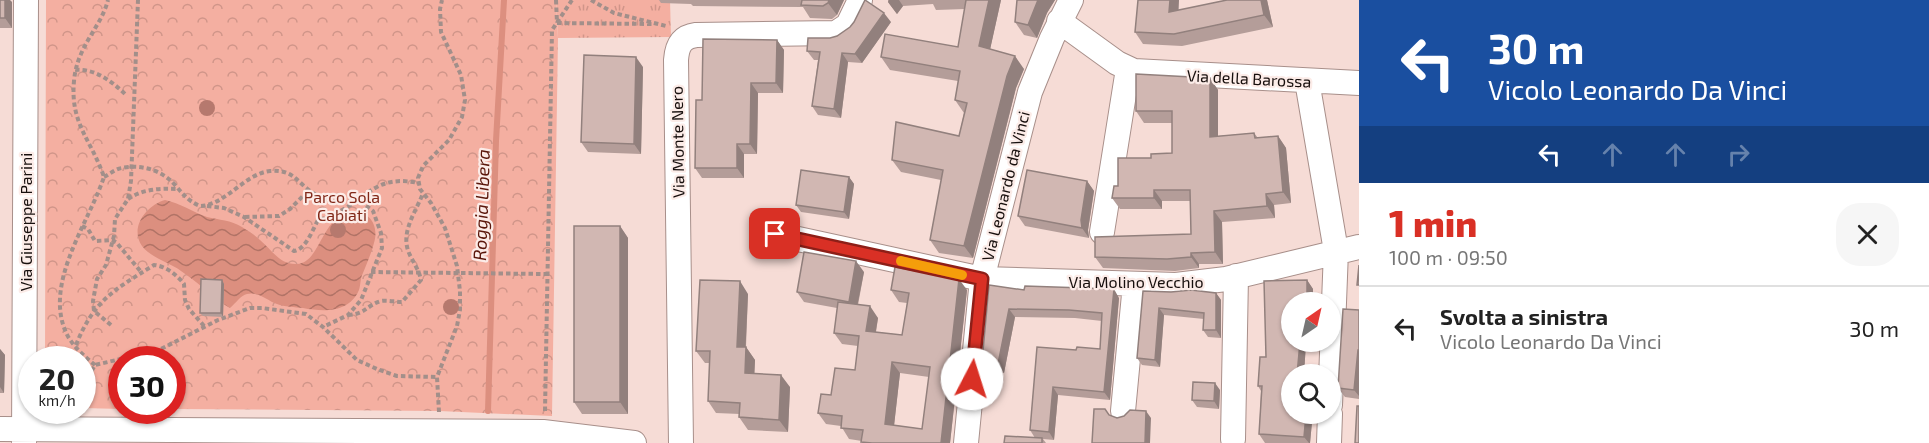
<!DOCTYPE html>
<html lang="it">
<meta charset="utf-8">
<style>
body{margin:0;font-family:"Exo 2",sans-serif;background:#f6f6f6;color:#222;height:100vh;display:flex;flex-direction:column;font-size:22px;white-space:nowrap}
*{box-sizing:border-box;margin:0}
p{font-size:20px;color:#767676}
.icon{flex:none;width:33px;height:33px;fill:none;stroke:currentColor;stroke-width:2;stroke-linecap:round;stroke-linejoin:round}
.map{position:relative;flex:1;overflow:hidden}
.panel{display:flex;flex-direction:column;background:#fff;width:570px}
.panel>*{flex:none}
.hud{background:#1a4fa0;color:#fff;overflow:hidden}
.needle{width:39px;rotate:34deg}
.tools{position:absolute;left:1281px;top:292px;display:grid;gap:12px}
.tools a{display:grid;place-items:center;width:60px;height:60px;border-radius:50%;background:#fff;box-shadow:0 2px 4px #0004;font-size:30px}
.speed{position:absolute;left:18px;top:346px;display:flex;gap:12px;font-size:30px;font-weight:700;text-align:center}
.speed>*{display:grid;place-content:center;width:78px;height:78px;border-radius:50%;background:#fff;box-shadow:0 2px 4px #0004;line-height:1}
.speed small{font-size:15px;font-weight:400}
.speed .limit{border:9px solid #d22;background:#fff;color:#111}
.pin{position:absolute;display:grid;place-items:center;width:51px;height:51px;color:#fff;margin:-26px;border-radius:12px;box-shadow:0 3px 9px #0006}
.me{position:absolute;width:66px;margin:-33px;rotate:5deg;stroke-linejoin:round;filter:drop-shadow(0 0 4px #0008)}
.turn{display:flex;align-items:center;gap:21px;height:126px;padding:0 30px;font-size:27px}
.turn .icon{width:78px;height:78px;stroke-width:2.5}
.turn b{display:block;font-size:42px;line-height:51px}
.lanes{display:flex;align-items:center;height:57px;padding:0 30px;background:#0003;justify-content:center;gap:30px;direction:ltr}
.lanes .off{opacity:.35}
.round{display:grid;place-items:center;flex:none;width:63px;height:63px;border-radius:24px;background:#f6f6f6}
.headline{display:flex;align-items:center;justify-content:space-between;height:102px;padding:0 30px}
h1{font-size:36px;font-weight:800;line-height:45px;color:#d93025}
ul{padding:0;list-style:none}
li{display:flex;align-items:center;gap:18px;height:84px;padding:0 30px;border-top:2px solid #e0e0e0}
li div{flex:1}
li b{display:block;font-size:22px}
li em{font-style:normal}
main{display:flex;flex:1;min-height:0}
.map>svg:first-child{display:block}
</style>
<main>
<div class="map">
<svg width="1359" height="443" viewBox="0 0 1359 443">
<defs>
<pattern id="grass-tufts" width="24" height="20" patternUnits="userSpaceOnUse" patternTransform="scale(1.5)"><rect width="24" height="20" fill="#f4afa1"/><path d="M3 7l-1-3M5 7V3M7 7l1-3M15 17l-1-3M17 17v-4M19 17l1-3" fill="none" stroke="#d09589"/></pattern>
<pattern id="park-crowns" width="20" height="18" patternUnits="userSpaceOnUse" patternTransform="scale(1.5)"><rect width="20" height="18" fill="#f4afa1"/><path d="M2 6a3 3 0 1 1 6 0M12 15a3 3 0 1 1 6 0" fill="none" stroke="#d09589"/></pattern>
<pattern id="water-waves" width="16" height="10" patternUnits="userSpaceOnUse" patternTransform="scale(1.5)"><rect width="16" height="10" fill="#dc8f7f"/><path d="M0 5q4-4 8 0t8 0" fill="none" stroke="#b17366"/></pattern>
</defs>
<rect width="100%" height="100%" fill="#f6dcd6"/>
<path fill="url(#grass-tufts)" d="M556,0H670L671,37L558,38Z"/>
<path fill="url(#park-crowns)" d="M46,0H556L558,38L552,416L439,411L173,409L172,360H122L121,409L83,408L82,360H45Z"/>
<path fill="url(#water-waves)" d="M165,200C180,203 193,212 207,217C219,220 231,220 242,227C248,231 255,235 260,240C272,250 280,265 297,264C318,263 321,226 341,216C362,204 381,220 374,243C371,254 367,263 363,273C360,278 361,284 359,290C349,313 324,312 303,308C295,307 284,307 277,304C268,301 258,291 247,294C241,295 236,303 230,308L225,305C210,294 196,281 181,271C169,262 151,258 142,246C129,227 147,205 165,200Z"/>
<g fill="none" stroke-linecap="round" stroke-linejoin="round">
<path stroke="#dc8f7f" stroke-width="6" d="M488,411L496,141L504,0"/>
<defs>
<path id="minor" d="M1059,21L1117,63L1134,71L1359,83
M1307,81L1336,251L1330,405
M1102,232L1128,69
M775,234L982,279L1176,285L1226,279L1359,247
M1123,411L1135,284
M0,429L543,432L634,443
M1233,439L1236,276
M24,443L26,0
M681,443L676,60C677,46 681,37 696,35L836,33L848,25L860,0
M966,443L982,279L1030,92L1052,38L1071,0
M1329,443L1330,414"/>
</defs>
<use href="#minor" stroke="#a88f8a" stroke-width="26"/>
<path stroke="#a28f8a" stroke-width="4" stroke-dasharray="4.5 3" stroke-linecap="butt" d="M556,0L557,23
M591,0L614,13L666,26
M557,23L652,24
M75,70C95,68 113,82 127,96
M104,177C110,174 115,169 122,168C141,164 162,170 175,185C183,194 188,201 200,206C226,205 244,174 270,171C294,169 296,182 313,193C322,199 334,202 344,202C359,202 365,193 377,187C390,180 404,180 418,183
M128,199C143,189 160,188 178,189
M207,206L224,208L244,217L294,251C306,249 312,231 318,220L332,216L359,200L373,211L381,233L382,248L361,300L348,315L323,327
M245,217L279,216L290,209L309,190
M82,226L88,229L95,241L112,240L116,242L142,273
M371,272L546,274
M348,315C366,314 367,305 381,301C388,300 395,302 402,302L421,280C419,270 413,262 409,253C400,232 416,212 423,193
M111,325L94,311L93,301L97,279L106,265L114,236L115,219L128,199L131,181L138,0
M76,345C94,300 114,290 154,265C166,266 177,275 184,284L185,300L189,309L205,327
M95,365C84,356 70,344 65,330C45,281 89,222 104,177C91,139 70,124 74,81C75,71 77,63 81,54C89,35 103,20 108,0
M82,399L88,377L95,365L159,350L218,320L250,308H262L306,314L323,327L357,360L377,369L397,376L437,377
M545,411L552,30L572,0
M439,412L437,377L457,326L460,310V291L457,266L445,228L431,203L420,189L418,178L423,166L449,140L462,117L465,100L461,75L441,32L440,9L442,0"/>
<use href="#minor" stroke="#fff" stroke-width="24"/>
</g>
<g fill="#b6796e">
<circle cx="207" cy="108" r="8"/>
<circle cx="338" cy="230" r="8"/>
<circle cx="451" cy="307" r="8"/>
</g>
<path fill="#b49d99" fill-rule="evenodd" d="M0,0L12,2V28H0Z
M659,0H844L837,15L832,19L810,18L803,7L693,6L691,4L661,3Z
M888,0H1001L990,49L1024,69L1016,88L973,258L939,253L930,240L941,180L901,172L892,160L959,136L964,113L955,100L958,81L890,70L881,57L958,47L965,9L936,10L933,4L903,6L897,14L888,2Z
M1017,0H1055L1047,13L1037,38L1024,35L1015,22Z
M1227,0H1267L1273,27L1182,46L1143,44L1135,32L1179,10Z
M891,22L862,63L848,62L841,118L818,115L812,106L818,60H814L807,51L830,38Z
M777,40L784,50L783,93H758L757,154H744V178H702L695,168Z
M643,67L641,154L588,152L581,142Z
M1210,78L1218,90V136L1254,133L1258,138L1278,136L1286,148L1291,203L1274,205L1275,218L1222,222L1223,264H1199V268L1175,271L1103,268L1095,257L1191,234L1190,201H1162V209H1120L1112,198L1118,186L1151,158L1172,153V123H1144L1136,111Z
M849,177L854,184L849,219L801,212L796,205Z
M1087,181L1094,191L1088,230L1089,238L1025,226L1018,216Z
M620,226L628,238V414H582L574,402Z
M864,272L858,305L878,318L876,332L902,335L907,303L899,302L891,290H967L950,443H862V441L849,439L841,426L826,424L818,413L831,395L855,370L858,346L842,344L834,333L837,308L804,302L797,292ZM900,373L929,377L922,429L894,425Z
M222,280L224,284L223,317L203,316L200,313Z
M1307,280L1313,289V303H1292V342H1306L1304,375H1292V414H1306L1312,422L1310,443H1265L1259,434L1261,391L1258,386L1260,357H1266L1264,281Z
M989,285L1024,290L1119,298L1110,400L1058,395L1054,440L1043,439L1046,443H1004L1035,438L1030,430L1037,347L1076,350L1100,349L1102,321L1075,318L1015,317L1004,373L987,371L982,362Z
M1143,291L1216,293L1221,300V338L1208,337L1203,330L1204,319L1164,315L1160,367L1142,365L1137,358Z
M748,294L746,347L755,360L754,374L790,387L788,432L748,430L739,417L740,414L716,413L708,401L710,363H705L696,351Z
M1359,310V399L1345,397L1338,388Z
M0,349L5,355L4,393H0Z
M1220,390L1219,409L1197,407L1192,400Z"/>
<path fill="#92807d" d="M5,0H10L12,2V28L5,18Z
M829,0H844L837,15L828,3Z
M889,0H899L903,6L897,14L888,2Z
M989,0H1001L988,59L979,46Z
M1038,0H1055L1047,13L1037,38L1028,25Z
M1170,0H1179L1178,24L1169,12Z
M1261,0H1267L1273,27L1264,15Z
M884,13L891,22L862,63L855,54Z
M777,40L784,50L783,93L776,83Z
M842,53L848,62L841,118L834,109Z
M1015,56L1024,69L1016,88L973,258L964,246L1007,76Z
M636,57L643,67L641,154L634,144Z
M1210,78L1218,90V148L1210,137Z
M751,83L758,93L757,154L750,144Z
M1278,136L1286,148L1291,203L1283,192Z
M737,144L744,154V178L737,168Z
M849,177L854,184L849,219L844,212Z
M1087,181L1094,191L1088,230L1089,238L1082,228L1081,220Z
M1154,190L1162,201V209L1154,198Z
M1266,194L1274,205L1275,218L1267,206Z
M1214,211L1222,222L1223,264L1215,252Z
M620,226L628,238V414L620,402Z
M1191,253L1199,264V268L1191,257Z
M856,261L864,272L856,312L849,302Z
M959,279L967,290L950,443H941Z
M222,280L224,284L223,317L221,313Z
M1307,280L1313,289V303H1307Z
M740,281L748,294L745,359L737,347Z
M1114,289L1119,298L1110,400L1104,392Z
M1216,293L1221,300V338L1216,330Z
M870,306L878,318L874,342L866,331Z
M1159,308L1164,315L1160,367L1155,360Z
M1009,309L1015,317L1004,373L998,364Z
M1300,342H1306L1304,375H1297Z
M746,347L755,360L754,385L745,373Z
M0,349L5,355L4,393L0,387Z
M1358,350L1359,351V396L1354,390Z
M892,362L900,373L893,435L885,424Z
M781,375L790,387L788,432L779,420Z
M1215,383L1220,390L1219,409L1214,401Z
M1053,387L1058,395L1054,440L1049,432Z
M1146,411L1151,418L1150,443H1145Z
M1306,414L1312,422L1310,443H1309L1304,437Z"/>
<path fill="#d1b7b2" stroke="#92807d" stroke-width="1.5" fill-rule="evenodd" d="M0,0H5V18H0Z
M802,0H829L828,3L823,6L801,5Z
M865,0L884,13L855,54L842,53L834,109L812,106L820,52L807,51L808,38H830L837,36L850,27L854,22Z
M966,0H989L979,46L1015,56L1007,76L964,246L930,240L943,170L892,160L896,122L959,136L967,103L955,100L960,71L881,57L885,34L958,47Z
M1017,0H1038L1028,25L1015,22Z
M1138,0H1170L1169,12L1227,0H1261L1264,15L1174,34L1135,32Z
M703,39L777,40L776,83H751L750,144H737V168H695L696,100H702Z
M584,55L636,57L634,144L581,142Z
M1136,74L1210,78V137L1254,133L1255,138L1278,136L1283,192L1266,194L1267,206L1214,211L1215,252L1191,253V257L1167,259L1095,257V237L1191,234L1190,190H1154V198H1112L1114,186H1118V158H1151V154L1172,153V111H1136Z
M801,170L849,177L844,212L796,205Z
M1027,170L1087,181L1081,220L1082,228L1018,216Z
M574,226H620V402H574Z
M804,252L856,261L849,302L797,292Z
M1359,265V285H1357Z
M895,267L959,279L941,443H872L861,442L863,430L841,428L842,416L818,413L821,394L831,395L835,368L855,370L859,336L834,333L838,302L870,306L866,331L902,335L909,293L891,290ZM892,362L930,367L922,429L885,424Z
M201,279L222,280L221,313H200Z
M700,280L740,281L737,347H746L745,373L781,375L779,420L739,417L740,403L708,401L710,351H696Z
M1307,280V303H1292V342H1300L1297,375H1292V414H1306L1304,437L1259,434L1262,386H1258L1260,357H1266L1264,281Z
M989,285L1024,290L1025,286L1114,289L1104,392L1053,387L1049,432L1030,430L1037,347L1076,350L1077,347L1100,349L1102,313L1069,310L1009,309L998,364L982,362Z
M1191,290L1216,293V330H1203L1204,313L1159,308L1155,360L1137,358L1143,291L1171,292Z
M1343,309L1359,310V350H1358L1354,390L1338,388Z
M1193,382L1215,383L1214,401L1192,400Z
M1357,406H1359V443H1355Z
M1094,409H1105L1109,415L1117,418L1124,416L1130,410L1146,411L1145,443H1092Z
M1005,436L1042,438V443H1004Z"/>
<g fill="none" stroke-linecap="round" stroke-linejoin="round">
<defs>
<path id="route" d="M775,234L982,279L972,379"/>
</defs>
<use href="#route" stroke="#8d1f18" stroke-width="15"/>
<use href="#route" stroke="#d93025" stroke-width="10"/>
<path stroke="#f59e0b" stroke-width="10" d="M901,261L962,275"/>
</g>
<g text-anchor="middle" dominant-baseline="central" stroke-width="4.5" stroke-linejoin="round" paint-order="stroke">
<g font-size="16" fill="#170f0d" stroke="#fcece8">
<text transform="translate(1249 78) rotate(3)">Via della Barossa</text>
<text transform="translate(677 142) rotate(-91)">Via Monte Nero</text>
<text transform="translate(1005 186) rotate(-76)">Via Leonardo da Vinci</text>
<text transform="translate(25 222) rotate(-90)">Via Giuseppe Parini</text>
<text x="1136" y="281">Via Molino Vecchio</text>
</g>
<g font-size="16" fill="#822818" stroke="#fcece8">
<text x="342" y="196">Parco Sola<tspan x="342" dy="18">Cabiati</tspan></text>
</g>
<g font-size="18" font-style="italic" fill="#5b170b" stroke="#fcece8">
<text transform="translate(481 205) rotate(-88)">Roggia Libera</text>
</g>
</g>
</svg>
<div class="tools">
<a><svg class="needle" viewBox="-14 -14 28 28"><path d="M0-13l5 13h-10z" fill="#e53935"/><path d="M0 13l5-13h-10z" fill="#767676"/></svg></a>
<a><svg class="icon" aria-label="search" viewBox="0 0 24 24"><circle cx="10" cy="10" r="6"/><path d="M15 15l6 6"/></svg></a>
</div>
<div class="speed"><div>20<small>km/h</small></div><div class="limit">30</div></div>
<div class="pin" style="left:775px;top:234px;background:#d93025"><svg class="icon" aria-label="arrive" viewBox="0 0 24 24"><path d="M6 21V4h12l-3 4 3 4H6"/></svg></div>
<svg class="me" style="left:972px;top:379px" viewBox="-20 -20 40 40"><circle r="19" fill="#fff"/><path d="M0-13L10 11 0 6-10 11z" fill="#d93025"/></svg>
</div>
<section class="panel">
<div class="hud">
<div class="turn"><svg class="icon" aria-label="left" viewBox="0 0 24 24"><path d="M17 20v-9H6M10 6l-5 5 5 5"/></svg><div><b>30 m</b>Vicolo Leonardo Da Vinci</div></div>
<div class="lanes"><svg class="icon" aria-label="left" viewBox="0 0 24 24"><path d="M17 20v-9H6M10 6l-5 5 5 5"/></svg><svg class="icon off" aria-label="ahead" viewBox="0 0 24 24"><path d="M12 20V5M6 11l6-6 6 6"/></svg><svg class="icon off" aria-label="ahead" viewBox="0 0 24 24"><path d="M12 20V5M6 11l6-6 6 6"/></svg><svg class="icon off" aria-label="right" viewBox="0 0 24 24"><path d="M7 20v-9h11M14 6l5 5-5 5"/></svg></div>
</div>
<div class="headline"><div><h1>1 min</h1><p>100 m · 09:50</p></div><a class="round"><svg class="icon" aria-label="close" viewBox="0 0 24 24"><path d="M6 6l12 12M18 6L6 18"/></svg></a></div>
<ul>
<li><svg class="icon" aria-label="left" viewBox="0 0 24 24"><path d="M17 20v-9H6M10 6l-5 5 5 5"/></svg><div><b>Svolta a sinistra</b><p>Vicolo Leonardo Da Vinci</p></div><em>30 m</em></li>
</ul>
</section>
</main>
